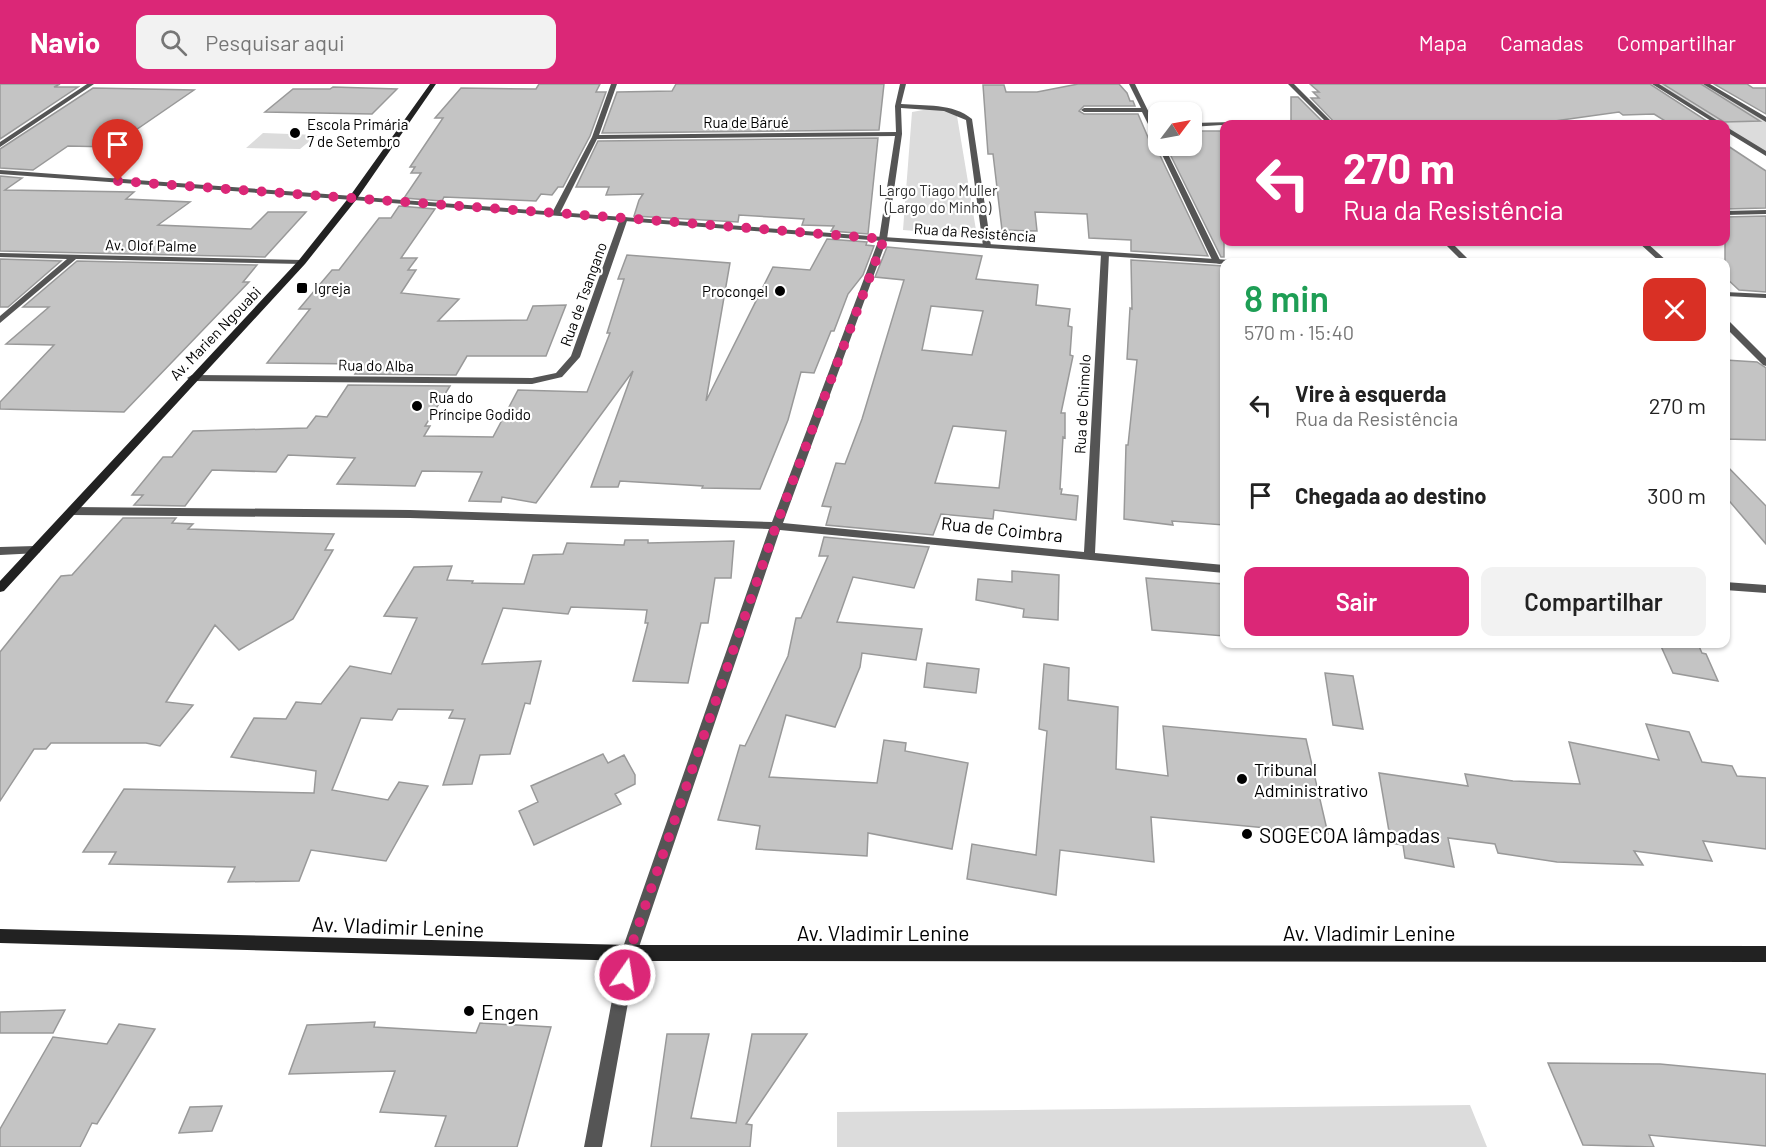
<!DOCTYPE html>
<html lang="pt">
<meta charset="utf-8">
<style>
body{margin:0;font-family:Barlow,sans-serif;background:#f2f2f2;color:#222;height:100vh;display:flex;flex-direction:column;font-size:22px;white-space:nowrap}
*{box-sizing:border-box;margin:0}
p{font-size:20px;color:#767676}
.icon{flex:none;width:33px;height:33px;fill:none;stroke:currentColor;stroke-width:2;stroke-linecap:round;stroke-linejoin:round}
.map{position:relative;flex:1;overflow:hidden}
.side{position:absolute;left:1220px;top:174px;width:510px;height:390px;display:flex;flex-direction:column;background:#fff;border-radius:12px;box-shadow:0 2px 4px #0004}
.side>*{flex:none}
.guide{position:absolute;left:1220px;top:36px;width:510px;height:126px;border-radius:12px;box-shadow:0 2px 4px #0004;background:#db2777;color:#fff;overflow:hidden}
.needle{width:39px;rotate:58deg}
.tools{position:absolute;left:1148px;top:18px;display:grid;gap:12px}
.tools a{display:grid;place-items:center;width:54px;height:54px;border-radius:12px;background:#fff;box-shadow:0 2px 4px #0004;font-size:30px}
.pin{position:absolute;display:grid;place-items:center;width:51px;height:51px;color:#fff;margin:-62px -26px;border-radius:50% 50% 50% 0;rotate:-45deg;box-shadow:0 0 6px #0007}
.pin .icon{rotate:45deg}
.me{position:absolute;width:66px;margin:-33px;rotate:13deg;stroke-linejoin:round;filter:drop-shadow(0 0 4px #0008)}
.turn{display:flex;align-items:center;gap:21px;height:126px;padding:0 24px;font-size:27px}
.turn .icon{width:78px;height:78px;stroke-width:2.5}
.turn b{display:block;font-size:42px;line-height:51px}
.round{display:grid;place-items:center;flex:none;width:63px;height:63px;border-radius:12px;background:#f2f2f2}
.overview{display:flex;align-items:center;justify-content:space-between;height:102px;padding:0 24px}
h1{font-size:36px;font-weight:600;line-height:45px;color:#1e9e55}
.button{display:flex;gap:12px;margin-top:auto;padding:12px 24px}
.button a{flex:1;height:69px;border-radius:12px;background:#db2777;color:#fff;font-size:24px;font-weight:600;line-height:69px;text-align:center}
.button a+a{background:#f2f2f2;color:#222}
ul{padding:0;list-style:none}
li{display:flex;align-items:center;gap:18px;height:90px;padding:0 24px}
li div{flex:1}
li b{display:block;font-size:22px}
li em{font-style:normal}
header{display:flex;align-items:center;gap:36px;box-sizing:border-box;height:84px;padding:0 30px;background:#db2777;color:#fff}
header strong{font-size:28px}
nav{display:flex;gap:33px;margin-inline-start:auto;font-size:21px}
.search{width:420px;height:54px;background:#f2f2f2;display:flex;align-items:center;gap:15px;box-sizing:border-box;padding:0 21px;border-radius:12px;color:#767676;font-size:22px}
.map>svg:first-child{display:block}
</style>
<header>
<strong>Navio</strong>
<div class="search"><svg class="icon" aria-label="search" viewBox="0 0 24 24"><circle cx="10" cy="10" r="6"/><path d="M15 15l6 6"/></svg>Pesquisar aqui</div>
<nav><a>Mapa</a><a>Camadas</a><a>Compartilhar</a></nav>
</header>
<div class="map">
<svg width="1766" height="1063" viewBox="0 0 1766 1063">
<rect width="100%" height="100%" fill="#fff"/>
<path fill="#dcdcdc" d="M1655,0H1706L1766,36V70L1725,44V40H1720Z
M929,25L953,27L957,32L977,152L903,146L912,28Z
M263,49L317,51L300,65L246,64Z
M1470,1021L1487,1063H837V1028Z"/>
<path fill="#c4c4c4" stroke="#999" stroke-width="1.5" fill-rule="evenodd" d="M0,0H60L54,3H78L0,55Z
M539,0H600L596,8H606L590,52L563,103H558L552,111L541,110L536,117L444,113L442,117L404,114L421,89H411L415,83H410L443,34H435L461,4L536,5Z
M676,0H884L879,46L602,49L617,8L672,7Z
M1078,0H1119L1127,9L1130,17H1133L1135,22H1084L1079,27L1084,30H1138L1150,58H1158L1156,63L1208,172L1131,167V156L1089,154L1087,130L1035,128L1037,147L1002,146L993,70H988L983,1H1004L1006,8H1037Z
M1310,0H1650L1710,39L1670,40L1654,30L1623,31L1619,28L1533,40H1336L1311,14H1319L1313,8H1319Z
M1663,0H1701L1760,37L1724,38Z
M1714,0H1747L1753,4H1766V30Z
M333,3L397,5L372,30L265,28L293,5H330Z
M93,4L194,6L111,63L68,62L33,86L0,84V65Z
M1291,13H1298L1325,40H1291Z
M1191,47H1224V173H1221L1166,62H1191Z
M878,54L868,150L831,147L834,142L802,141L804,135L739,131L738,138L634,132L639,116L643,110L606,111L609,103H576L598,57Z
M1725,60L1766,87V124L1725,125Z
M0,92L22,94L5,106L134,108L126,115L190,118L158,141L251,145L268,128H306L265,173L0,167Z
M399,122L435,125L401,174H417L408,186H416L401,209L459,215L438,237L527,236L533,222L566,221L546,272H467L456,291L355,290L362,280L267,279L310,225H299L332,186H339L379,134H391Z
M1766,132V208L1739,206L1725,193V133Z
M827,155L867,158L866,161L874,162L863,191L848,210L834,247H831L814,289L801,288L788,336L760,405L702,404L703,402L620,397L618,403H591L633,287L536,419L502,413L501,418L469,417L482,388L422,387L415,402L337,400L355,374L288,371L276,388L212,386L185,422L134,421L143,411H132L163,373H172L193,347L307,344L316,332L327,333L348,301L450,302L425,342H430L424,352L493,353L518,306L587,308L610,249H607L624,195H618L627,171L730,179L706,317L773,183L810,186Z
M887,163L982,172L976,195L1038,201L1036,221L1070,225L1068,242L1072,243L1070,271L1073,272L1061,329H1065V354L1063,353L1060,405H1062L1061,410L1078,412L1076,436L994,426L993,435L941,430L933,451L826,441L831,423L822,422L836,379L845,380L862,335L904,196L875,193ZM931,222L983,227L972,271L922,266ZM953,342L1006,347L999,404L935,399Z
M0,175L61,177L8,223H0Z
M1131,176L1224,182V441L1172,437L1173,441L1124,435L1126,361H1128L1137,276L1127,275L1130,224L1132,225Z
M77,177L257,181L243,198H249L124,328L0,325V318L54,261L6,260L49,223H23Z
M1725,276L1757,278L1766,284V356L1725,355Z
M1725,380L1766,422V460L1725,412Z
M123,434H176L172,439L193,440L188,445L334,450L325,466H333L293,535L239,566L215,541L166,618L193,621L160,662L146,659H51L46,665H34L0,717V568L61,492L72,491Z
M824,453L929,463L914,504L853,493L837,538L922,545L916,576L862,569L860,583L835,643L786,631L769,693L877,699L884,656L906,659L905,667L968,679L952,765L868,749L867,772L756,765L760,742L718,736L740,661L745,662L788,572L796,534H801L828,472H819Z
M625,456H648V459L734,457L731,494H715L708,539H701L688,599L633,597L648,539H645L647,526L571,523L568,530L503,524L482,580L541,577L530,620L525,619L510,670L480,671L472,700L443,701L465,635L449,634L453,626L398,625L392,636L361,634L332,706L388,716L399,698L428,702L386,777L311,766L299,797L228,798L235,783L109,780L116,768H83L124,705L314,709L316,687L231,673L254,634L286,635L296,618L321,620L350,582L391,590L417,534L384,532L414,483L452,482L447,496L473,497L472,499L524,500L533,471L563,470L567,459L624,461Z
M1012,487L1059,491L1058,536L1023,533L1024,525L976,516L978,495L1012,498Z
M1146,494L1224,500V552L1152,546Z
M1660,560H1698L1702,569L1706,570L1718,597L1673,589Z
M927,579L979,585L976,609L924,603Z
M1044,580L1069,584L1068,616L1118,623L1116,685L1168,692L1163,642L1306,655L1328,750L1151,733L1154,778L1060,766L1056,811L967,795L972,760L1036,771L1047,647L1039,645Z
M1325,589L1353,592L1363,645L1333,641Z
M1646,640L1689,648L1702,678L1732,682L1737,692L1766,694V765L1703,757L1712,777L1634,767L1643,781L1557,778L1498,769L1495,760L1448,754L1454,783L1405,774L1403,761L1391,759L1379,689L1468,702L1465,690L1513,697L1580,700L1569,658L1659,676Z
M603,670L608,679L624,671L635,691V700L615,710L621,720L534,761L519,727L538,718L531,702Z
M65,926L53,949H0V928Z
M375,938L374,943L476,949L480,939L551,943L517,1063H435L446,1032L380,1028L395,987L289,990L307,941Z
M119,940L155,945L97,1040L92,1039L80,1063H0V1045L53,953L107,960Z
M667,950H709L691,1034L736,1039L752,950H807L746,1040L752,1041L750,1063H651Z
M1548,979L1660,980L1766,990V1062L1649,1051L1654,1063L1583,1061Z
M222,1022L212,1047L179,1049L190,1023Z"/>
<g fill="none" stroke-linecap="round" stroke-linejoin="round">
<path fill="#555" fill-rule="evenodd" d="M87,0H94L0,63V58Z
M611,0H617L599,51L896,48L895,22L900,0H906L901,20C925,22 953,19 972,35L991,162L987,164L983,162L966,36L944,27L901,24L902,50L887,155L783,439L1084,468L1101,170L1105,168L1109,170L1095,469L1224,481V489L780,446L637,869L602,1063H584L621,869L769,445L410,434L72,431L67,427L72,423L410,426L772,438L879,155L895,52L597,55L560,129L553,131L552,129L592,53Z
M1129,0H1135L1158,47V56L1155,54L1142,28H1084L1081,26L1084,24H1141Z
M1288,0H1294L1334,40H1328Z
M1652,0H1659L1723,40H1716Z
M1703,0H1710L1766,33V38Z
M1234,38L1237,40L1191,43V39Z
M1725,42L1766,67V72L1725,47Z
M1158,62H1164L1221,178L1220,180L1213,178Z
M0,86L353,112L357,114L353,116L0,90Z
M1766,126V130L1725,131V127Z
M621,132L628,134L580,273L562,293L532,300L192,297L187,294L192,291L532,294L556,289L571,272Z
M1443,158H1451L1471,178H1463Z
M1638,158H1646L1668,178H1660Z
M0,169L302,176L306,178L302,180L76,175L0,239V232L67,175L0,173Z
M1725,235L1728,236L1766,274V282L1763,281L1725,243Z
M35,462L39,463L41,466L39,469L0,471V463Z
M1725,498L1766,501V509L1725,506Z"/>
<path fill="#555" fill-rule="evenodd" d="M350,112L883,153L1230,176L1234,178L1224,180L883,157L353,116H350Z
M1725,208L1766,210V214L1725,212Z"/>
<path fill="#222" fill-rule="evenodd" d="M430,0H436L356,116L305,180L4,507L0,508V497L299,176L350,112Z
M0,845L629,861L1766,862V878L629,877L0,859Z"/>
</g>
<g fill="none" stroke-linecap="round" stroke-linejoin="round">
<path stroke="#db2777" stroke-width="10" stroke-dasharray="0 18" d="M118,97L624,134L884,155L776,442L629,869L625,891"/>
</g>
<g fill="#000" stroke="#fff" stroke-width="2">
<circle cx="295" cy="49" r="6"/>
<rect x="296" y="198" width="12" height="12" rx="3"/>
<circle cx="780" cy="207" r="6"/>
<circle cx="417" cy="322" r="6"/>
<circle cx="1242" cy="695" r="6"/>
<circle cx="1247" cy="750" r="6"/>
<circle cx="469" cy="927" r="6"/>
</g>
<g text-anchor="middle" dominant-baseline="central" stroke-width="4.5" stroke-linejoin="round" paint-order="stroke">
<g font-size="15" fill="#000" stroke="#fff">
<text x="746" y="38">Rua de Bárué</text>
<text transform="translate(975 148) rotate(4)">Rua da Resistência</text>
<text transform="translate(151 161) rotate(1)">Av. Olof Palme</text>
<text transform="translate(583 210) rotate(-70)">Rua de Tsangano</text>
<text transform="translate(215 249) rotate(-46)">Av. Marien Ngouabi</text>
<text transform="translate(376 281) rotate(1)">Rua do Alba</text>
<text transform="translate(1082 320) rotate(-87)">Rua de Chimolo</text>
</g>
<g font-size="15" fill="#000" stroke="#fff" text-anchor="start">
<text x="307" y="40">Escola Primária<tspan x="307" dy="17">7 de Setembro</tspan></text>
<text x="314" y="204">Igreja</text>
<text x="768" y="207" text-anchor="end">Procongel</text>
<text x="429" y="313">Rua do<tspan x="429" dy="17">Príncipe Godido</tspan></text>
</g>
<g font-size="15" fill="#333" stroke="#fff">
<text x="938" y="106">Largo Tiago Muller<tspan x="938" dy="17">(Largo do Minho)</tspan></text>
</g>
<g font-size="18" fill="#000" stroke="#fff">
<text transform="translate(1002 445) rotate(6)">Rua de Coimbra</text>
</g>
<g font-size="18" fill="#000" stroke="#fff" text-anchor="start">
<text x="1254" y="685">Tribunal<tspan x="1254" dy="21">Administrativo</tspan></text>
</g>
<g font-size="21" fill="#000" stroke="#fff" text-anchor="start">
<text x="1259" y="750">SOGECOA lâmpadas</text>
<text x="481" y="927">Engen</text>
</g>
<g font-size="21" fill="#000" stroke="#fff">
<text transform="translate(398 842) rotate(2)">Av. Vladimir Lenine</text>
<text x="883" y="848">Av. Vladimir Lenine</text>
<text x="1369" y="848">Av. Vladimir Lenine</text>
</g>
</g>
</svg>
<div class="tools">
<a><svg class="needle" viewBox="-14 -14 28 28"><path d="M0-13l5 13h-10z" fill="#e53935"/><path d="M0 13l5-13h-10z" fill="#767676"/></svg></a>
</div>
<div class="pin" style="left:118px;top:97px;background:#d93025"><svg class="icon" aria-label="arrive" viewBox="0 0 24 24"><path d="M6 21V4h12l-3 4 3 4H6"/></svg></div>
<svg class="me" style="left:625px;top:891px" viewBox="-20 -20 40 40"><circle r="17" fill="#db2777" stroke="#fff" stroke-width="3"/><path d="M0-11L8 9 0 5-8 9z" fill="#fff"/></svg>
<div class="guide">
<div class="turn"><svg class="icon" aria-label="left" viewBox="0 0 24 24"><path d="M17 20v-9H6M10 6l-5 5 5 5"/></svg><div><b>270 m</b>Rua da Resistência</div></div>
</div>
<section class="side">
<div class="overview"><div><h1>8 min</h1><p>570 m · 15:40</p></div><a class="round" style="background:#d93025;color:#fff"><svg class="icon" aria-label="close" viewBox="0 0 24 24"><path d="M6 6l12 12M18 6L6 18"/></svg></a></div>
<ul>
<li><svg class="icon" aria-label="left" viewBox="0 0 24 24"><path d="M17 20v-9H6M10 6l-5 5 5 5"/></svg><div><b>Vire à esquerda</b><p>Rua da Resistência</p></div><em>270 m</em></li>
<li><svg class="icon" aria-label="arrive" viewBox="0 0 24 24"><path d="M6 21V4h12l-3 4 3 4H6"/></svg><div><b>Chegada ao destino</b></div><em>300 m</em></li>
</ul>
<div class="button"><a>Sair</a><a>Compartilhar</a></div>
</section>
</div>
